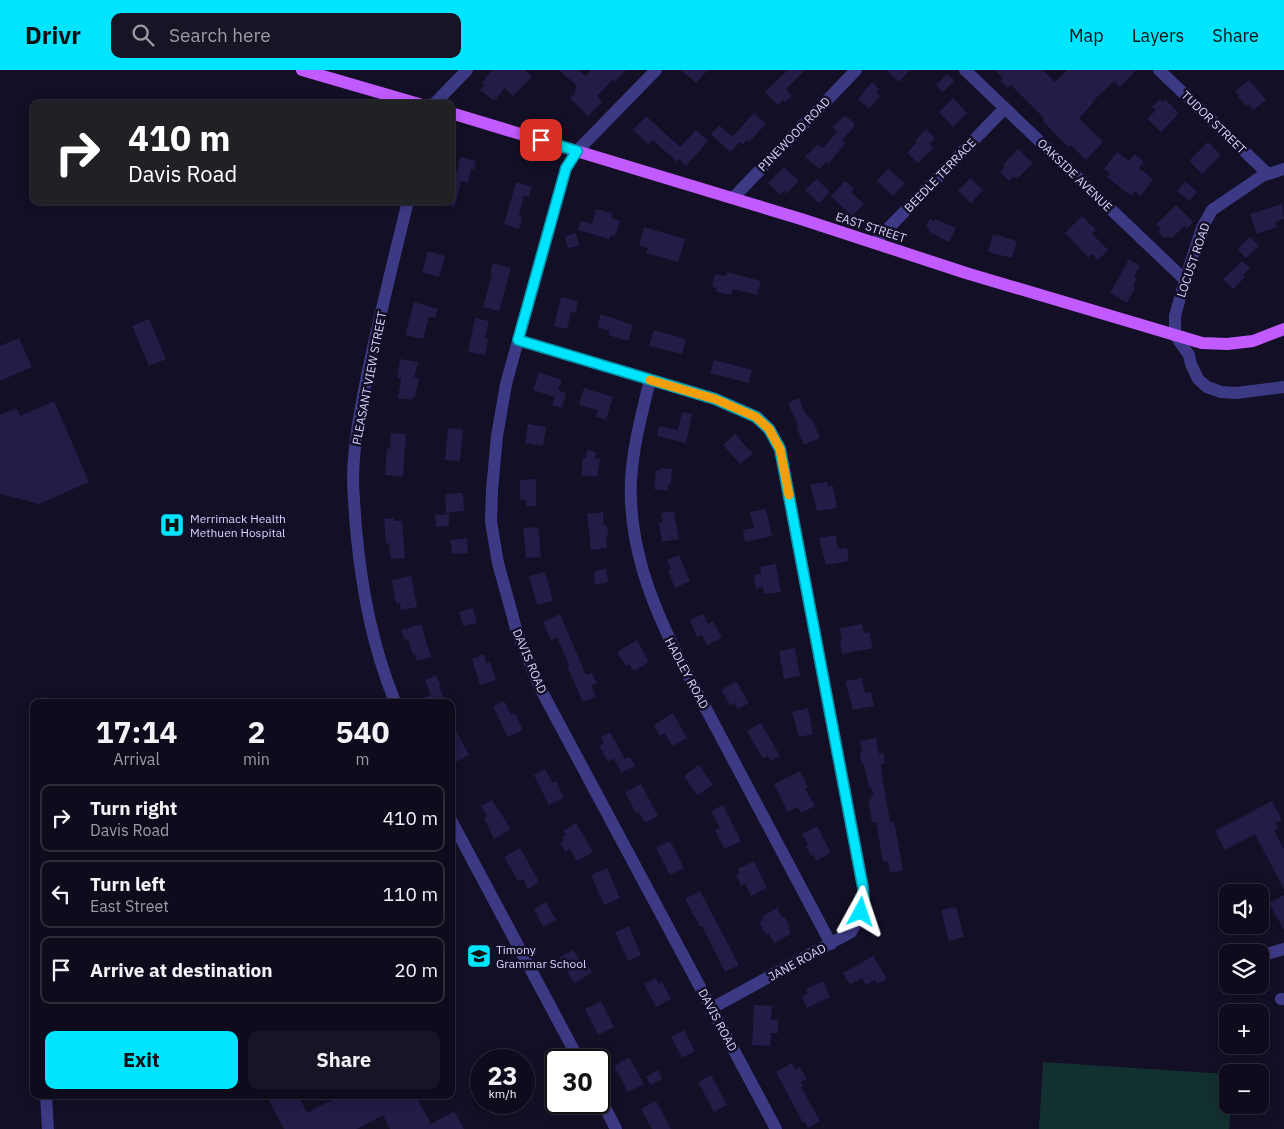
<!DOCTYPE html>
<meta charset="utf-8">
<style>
body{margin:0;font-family:"IBM Plex Sans",sans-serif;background:#171425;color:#f1f3f6;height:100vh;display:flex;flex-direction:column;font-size:19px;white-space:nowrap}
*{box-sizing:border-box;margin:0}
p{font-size:16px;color:#9b9ba3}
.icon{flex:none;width:28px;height:28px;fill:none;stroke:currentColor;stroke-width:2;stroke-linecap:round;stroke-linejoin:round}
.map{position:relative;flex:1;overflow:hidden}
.drawer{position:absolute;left:30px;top:629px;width:425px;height:400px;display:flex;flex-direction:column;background:#0e0b1c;border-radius:10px;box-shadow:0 2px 12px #0003,0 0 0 1px #2e2b3b}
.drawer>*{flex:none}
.hud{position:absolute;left:30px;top:30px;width:425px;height:105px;border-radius:10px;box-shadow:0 2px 12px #0003,0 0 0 1px #2e2b3b;background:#202124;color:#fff;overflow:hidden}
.buttons{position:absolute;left:1219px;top:814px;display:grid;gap:10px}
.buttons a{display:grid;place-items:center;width:50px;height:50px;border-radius:10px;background:#0e0b1c;box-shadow:0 2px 12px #0003,0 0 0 1px #2e2b3b;font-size:25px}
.speed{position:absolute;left:470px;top:979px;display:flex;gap:10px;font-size:25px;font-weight:700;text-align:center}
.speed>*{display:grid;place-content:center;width:65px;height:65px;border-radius:50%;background:#0e0b1c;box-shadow:0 2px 12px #0003,0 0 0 1px #2e2b3b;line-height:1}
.speed small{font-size:12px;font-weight:400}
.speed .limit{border:2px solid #111;border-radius:8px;background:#fff;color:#111}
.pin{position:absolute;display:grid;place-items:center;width:42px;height:42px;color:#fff;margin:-21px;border-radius:10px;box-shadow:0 2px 8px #0006}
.me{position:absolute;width:55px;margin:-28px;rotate:5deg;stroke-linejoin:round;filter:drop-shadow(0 0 4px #0008)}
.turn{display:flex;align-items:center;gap:18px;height:105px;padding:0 15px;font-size:22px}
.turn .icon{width:65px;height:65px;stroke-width:2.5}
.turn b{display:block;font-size:35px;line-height:42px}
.eta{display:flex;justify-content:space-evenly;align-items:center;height:85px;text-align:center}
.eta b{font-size:30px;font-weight:700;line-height:35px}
.cta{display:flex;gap:10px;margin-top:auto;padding:10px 15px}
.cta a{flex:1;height:58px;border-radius:10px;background:#00e5ff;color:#111;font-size:20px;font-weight:700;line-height:58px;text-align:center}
.cta a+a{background:#171425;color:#f1f3f6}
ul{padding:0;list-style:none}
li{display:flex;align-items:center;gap:15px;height:68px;margin:0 10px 8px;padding:0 5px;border:2px solid #2e2b3b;border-radius:10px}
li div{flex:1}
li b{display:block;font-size:19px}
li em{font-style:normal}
header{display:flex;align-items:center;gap:30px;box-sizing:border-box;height:70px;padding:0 25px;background:#00e5ff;color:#111}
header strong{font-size:24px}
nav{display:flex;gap:28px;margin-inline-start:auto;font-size:18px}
.search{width:350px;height:45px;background:#171425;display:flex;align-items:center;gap:12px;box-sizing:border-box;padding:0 18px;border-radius:10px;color:#9b9ba3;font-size:19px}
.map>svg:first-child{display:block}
</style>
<header>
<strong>Drivr</strong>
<div class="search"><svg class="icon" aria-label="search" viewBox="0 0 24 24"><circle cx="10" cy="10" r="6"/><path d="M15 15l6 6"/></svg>Search here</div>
<nav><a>Map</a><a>Layers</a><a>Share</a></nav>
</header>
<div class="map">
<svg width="1284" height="1059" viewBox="0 0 1284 1059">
<rect width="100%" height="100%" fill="#130f26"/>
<path fill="#12302f" d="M1043,992L1227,1004L1228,1035H1231L1229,1059H1039Z"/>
<path fill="#241b47" d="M492,0H525L532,7L513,26L505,18L494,31L480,20L484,15L482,13Z
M559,0H578L586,6L591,0H626L615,12L613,9L597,26L602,32L588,46L570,28L575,23L576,15Z
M681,0H708L696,13Z
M788,0H805L786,19L792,26L785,32L783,30L778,35L765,22Z
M886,0H910L899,12Z
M995,0H1043L1055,12L1067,0H1136L1120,17L1114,11L1093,31L1094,32L1079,48L1103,72L1086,90L1071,75L1068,77L1042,50L1044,48L1011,15L1008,18L1000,11L1003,8Z
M947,4L954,11L943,22L936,15Z
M1249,10L1266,30L1253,40L1248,34L1246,36L1238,27L1239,25L1235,21Z
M872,12L879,19L876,22L880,26L869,39L858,29Z
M953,28L967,43L953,57L939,42Z
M1160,29L1163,32L1166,30L1179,43L1161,62L1147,49L1156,40L1152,37Z
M754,43L766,54L749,72L747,70L743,74L740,72L730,82L711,64L719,55L732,67Z
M845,45L854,53V57L842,70L845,73L829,94L826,92L820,99L805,87L818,74L823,78L837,62L832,57Z
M646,46L680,77L696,60L708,71L686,96L679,89L677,92L653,70L648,74L633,60Z
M926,59L935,68L930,74L933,78L918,93L907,83L917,72L915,71Z
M1208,72L1221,85L1202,104L1189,91Z
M1018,79L1033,93L1017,109L1014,106L1009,111L1000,102L1005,96L1003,95Z
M1117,82L1129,91L1134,84L1144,92L1139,98L1153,109L1141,126L1135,121L1131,126L1107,107L1110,103L1104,99Z
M460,87L476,91L474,100L471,99L468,112L461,111L455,137L451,136V101L457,102Z
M784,97L799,111L786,124L784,121L781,125L768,113Z
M888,99L905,113L893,126L877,111Z
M970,108L983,120L971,133L958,121Z
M817,109L830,122L819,133L805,120Z
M845,111L854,119L851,122L864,134L852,146L831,126Z
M1185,111L1197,122L1189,131L1177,121Z
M516,112L532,117L529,127L524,126L519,146L522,147L519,159L504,154Z
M1282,134L1284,149L1275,152L1277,157L1257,164L1250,144Z
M1176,135L1193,152L1187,159L1184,156L1171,169L1168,166L1165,169L1158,162L1161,159L1156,154Z
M596,139L612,143L611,148L620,151L615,166L611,165L609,169L578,160L581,151L592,154Z
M1082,146L1096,160L1092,164L1108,180L1098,190L1092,184L1088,187L1065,163Z
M930,149L934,151L935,149L956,158L949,172L929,162L930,160L926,157Z
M644,157L685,169L678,192L646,183L648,178L639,175Z
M576,163L579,176L568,178L565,166Z
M993,164L1017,171L1012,188L988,182Z
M1250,167L1259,176L1246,188L1237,179Z
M428,181L445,186L439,207L422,202Z
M1129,189L1140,196L1134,207L1137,209L1133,216L1135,218L1127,233L1110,223Z
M1242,191L1250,198L1243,205L1245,207L1233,219L1223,209Z
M493,193L511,198L499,241L483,237L492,204L490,203Z
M727,202L761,211L757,225L733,219L731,225L716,222L717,218L712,217L715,204L726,206Z
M561,227L578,231L576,243L571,242L567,259L554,256Z
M414,232L438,239L435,248L429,247L423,269L405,265Z
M601,244L633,255L628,271L608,265L610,261L597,257Z
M475,248L489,251L485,268H488L485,285L468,282Z
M149,249L166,289L149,296L132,256Z
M654,260L686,269L682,284L649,276Z
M19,268L32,297L0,311V276Z
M400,289L418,292L414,307L419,308L415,327H413L412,330L398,328L401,309L397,308Z
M714,290L752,300L748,313L710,303Z
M539,302L562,310L558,320L566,323L562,338L552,335L555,327L533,320Z
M584,318L613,327L606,350L596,347L598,340L579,335Z
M799,328L806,345H808L810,350L812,349L820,368L804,375L796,356L798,355L788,333Z
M54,331L89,412L37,435L36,433L0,424V345L16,338L20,346Z
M682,342L692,344L686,373L657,366L659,356L678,360Z
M528,354L546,357L543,376L525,373Z
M448,358L463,360L460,391L445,390Z
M391,363L406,364L403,407L385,405L387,378L390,379Z
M735,364L753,384L740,394L723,375Z
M587,380L596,382L595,388L600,389L597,407L581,405L583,388H586Z
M660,398L672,399L671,414H668L667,421L654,419L656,400L660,401Z
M536,409V436H526V430H520V410Z
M827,412L828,417L833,416L837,438L817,441L810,414Z
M463,423L464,441L446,443L445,424Z
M766,439L772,466L745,472L743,460L754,458L750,442Z
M674,441L679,469L662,472L659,453L663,452L661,443Z
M603,442L604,455H607L608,466H606L607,478L591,480L587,444Z
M449,444V456L436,457L435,445Z
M394,448V451H402L405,488L391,489L389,473L386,474L384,449Z
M538,457L541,487L526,488L523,458Z
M836,465L838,479L847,478L849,491L826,495L819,468Z
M467,468L468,483L452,484L450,470Z
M679,485L690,511L675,518L668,501L671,499L667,490Z
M776,494L781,522L764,524L763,517L756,519L754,505L761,504L760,497Z
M606,499L608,512L595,515L594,501Z
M545,502L553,531L537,535L529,506Z
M411,506L417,537L401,540L400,533L396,534L392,510Z
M473,538L477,553L463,556L459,542Z
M560,544L586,605L592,603L597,613L591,616L596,627L583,632L567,596L569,595L557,567L551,570L543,552Z
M703,544L708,554L713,551L722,568L707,575L702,565L697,567L690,550Z
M421,554L431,587L417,591L415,584L413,585L408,569L405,570L401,560Z
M862,554L864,563L869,562L873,578L842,584L840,571L842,570L840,558Z
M637,570L649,592L634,601L629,594L626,596L617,582Z
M795,578L800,606L784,609L779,581Z
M484,584L486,593L490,592L496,610L480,615L472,589Z
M436,605L441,616L439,617L446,632H413L431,625L425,610Z
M862,608L865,623L871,622L874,636L853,640L845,611Z
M736,611L749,633L738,639L734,633L731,636L721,620Z
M504,631L511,645L515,643L523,660L508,667L493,637Z
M808,638L813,664L799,667L792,642Z
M673,643L687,668L672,676L665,663L660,666L654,655Z
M451,651L469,685L454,693L451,687Z
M761,653L780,686L771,691L768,686L763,689L747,661Z
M610,662L625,689L630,687L635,696L621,703L614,688L608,692L599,676L604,673L601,667Z
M876,668L879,684L883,683L885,693L881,694L882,699H881L890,752L894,751L903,800L890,803L888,791L883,792L876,752H872L868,729H871V726L874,724L868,714L864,694L862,695L860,682H862L860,671Z
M699,695L713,715L697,725L684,706Z
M545,699L553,713L556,711L564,728L549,735L534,705Z
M800,701L808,717L805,718L815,736L801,743L798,737L788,742L774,714Z
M641,714L658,746L645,753L639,742L636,743L625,722Z
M492,730L511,759L494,769L484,748L487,746L481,736Z
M1272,731L1282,750L1276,753L1278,758L1274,760L1284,779V819L1255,764L1225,780L1215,761Z
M723,735L741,771L724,779L715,760L720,758L711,741Z
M576,753L593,782L577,791L570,779L565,782L560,773L564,771L562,767L566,765L563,761Z
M817,756L831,783L816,791L813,785L811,786L806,776L808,775L802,764Z
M670,771L684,798L670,805L656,778Z
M520,778L539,812L528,819L523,809L518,811L504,787Z
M754,791L767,818L751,826L745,814L741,816L736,805L740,803L738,799Z
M607,798L620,828L604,835L591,805Z
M700,821L739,895L725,902L702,856L700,857L685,829Z
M1284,825V860L1269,833Z
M546,832L556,850L543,857L534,839Z
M956,837L964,867L949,871L941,840Z
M777,838L782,848L785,847L790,857L788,858L791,864L774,873L769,863L766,865L759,852L764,849L763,846Z
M629,856L641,885L628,891L615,862Z
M573,880L583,896L587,894L592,903L574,913L559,888Z
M873,886L887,909L877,914L875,910L866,915L862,908L850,915L843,903Z
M656,908L659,914L662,912L671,929L656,937L644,914Z
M823,911L830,927L807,938L802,927L808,923L806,919Z
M601,931L614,957L598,965L585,939Z
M754,935L772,936L771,950H778V963H771L770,976L752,975Z
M684,960L695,981L682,988L671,967Z
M629,987L644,1014L628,1022L614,996Z
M792,993L795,1000L800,997L807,1009L801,1012L803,1016L801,1017L820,1051L808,1058L805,1052L803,1053L776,1002Z
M658,1000L662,1009L651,1015L646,1007Z
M711,1005L727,1035L714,1042L698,1012Z
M266,1025H298L307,1043L342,1025H415L431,1054L454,1041L464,1059H390L383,1045L357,1059H284Z
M656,1031L671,1059H652L641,1039Z"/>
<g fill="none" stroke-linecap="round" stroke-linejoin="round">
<path stroke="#3d3a85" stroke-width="12" d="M656,0L577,81L566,98L506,314L497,366L492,420L491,452L498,493L517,562L540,618L776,1059
M965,0L1185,210
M1159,0L1268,104
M434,34L467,0
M1284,99L1262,106L1212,140L1202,158L1185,210L1175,246V265L1189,285L1191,294L1198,309L1207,317L1221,322L1236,323L1284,317
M733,128L856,0
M874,173L1005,38
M518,270L715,329L757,347L769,359L780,379L863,817C864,835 860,848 851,862L712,938
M650,310C642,343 633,376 631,410C628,473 651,533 679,588L831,874
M395,632C372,575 362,521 356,459C355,442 353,424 353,406C354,371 361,336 368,301C380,244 394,188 408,131
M451,750L579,990
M1260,886L1284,879
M1281,929H1284
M46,1025L48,1059
M599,1026L616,1059"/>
<path stroke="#c25bff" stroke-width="12" d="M302,0L419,34
M451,43L801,149L966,203L1202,273L1227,274L1253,271L1284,259"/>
</g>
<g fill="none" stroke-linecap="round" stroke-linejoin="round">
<defs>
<path id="route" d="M541,70L577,81L566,98L518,270L715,329L756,347L769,359L780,379L863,818L864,830L861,842"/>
</defs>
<use href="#route" stroke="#0095a6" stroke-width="12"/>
<use href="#route" stroke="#00e5ff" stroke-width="9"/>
<path stroke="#f59e0b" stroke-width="9" d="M650,310L715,329L756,347L769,359L780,379L789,425"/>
</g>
<defs>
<symbol id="hospital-square" viewBox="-11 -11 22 22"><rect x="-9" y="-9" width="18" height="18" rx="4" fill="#00e5ff" stroke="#130f26"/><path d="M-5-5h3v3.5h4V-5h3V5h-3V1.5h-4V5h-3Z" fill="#111"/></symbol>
<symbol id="school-square" viewBox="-11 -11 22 22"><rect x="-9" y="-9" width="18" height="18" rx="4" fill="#00e5ff" stroke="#130f26"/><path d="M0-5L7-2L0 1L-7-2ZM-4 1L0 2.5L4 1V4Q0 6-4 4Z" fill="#111"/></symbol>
</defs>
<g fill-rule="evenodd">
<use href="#hospital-square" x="158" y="441" width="28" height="28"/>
<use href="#school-square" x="465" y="872" width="28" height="28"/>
</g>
<g text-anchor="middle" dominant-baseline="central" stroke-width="5" stroke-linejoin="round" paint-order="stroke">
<g font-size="12" fill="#d9d4ff" stroke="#130f26">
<text transform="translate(1214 52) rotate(44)">TUDOR STREET</text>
<text transform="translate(794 64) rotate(-46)">PINEWOOD ROAD</text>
<text transform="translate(940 105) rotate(-46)">BEEDLE TERRACE</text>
<text transform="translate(1075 105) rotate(44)">OAKSIDE AVENUE</text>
<text transform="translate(871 157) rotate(18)">EAST STREET</text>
<text transform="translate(1193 190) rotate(-71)">LOCUST ROAD</text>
<text transform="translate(369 308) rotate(-79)">PLEASANT VIEW STREET</text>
<text transform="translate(530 591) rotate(67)">DAVIS ROAD</text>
<text transform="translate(687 603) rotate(62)">HADLEY ROAD</text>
<text transform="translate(797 892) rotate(-29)">JANE ROAD</text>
<text transform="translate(718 950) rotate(62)">DAVIS ROAD</text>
</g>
<g font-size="12" fill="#d9d4ff" stroke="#130f26" text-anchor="start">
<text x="190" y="448">Merrimack Health<tspan x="190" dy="14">Methuen Hospital</tspan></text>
<text x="496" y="879">Timony<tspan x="496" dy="14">Grammar School</tspan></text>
</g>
</g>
</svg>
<div class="buttons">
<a><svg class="icon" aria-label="sound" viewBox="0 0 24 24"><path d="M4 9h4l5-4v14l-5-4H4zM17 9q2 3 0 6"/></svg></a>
<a><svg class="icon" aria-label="layers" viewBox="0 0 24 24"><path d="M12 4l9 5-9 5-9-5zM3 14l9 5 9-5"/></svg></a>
<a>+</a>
<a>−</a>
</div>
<div class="speed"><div>23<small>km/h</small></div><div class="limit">30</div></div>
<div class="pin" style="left:541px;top:70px;background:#d93025"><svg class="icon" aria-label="arrive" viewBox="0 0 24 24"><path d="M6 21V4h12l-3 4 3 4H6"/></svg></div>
<svg class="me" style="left:861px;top:842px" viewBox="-20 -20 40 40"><path d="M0-17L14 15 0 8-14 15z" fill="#00e5ff" stroke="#fff" stroke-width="4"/></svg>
<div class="hud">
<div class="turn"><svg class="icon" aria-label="right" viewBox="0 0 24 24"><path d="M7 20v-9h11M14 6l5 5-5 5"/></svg><div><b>410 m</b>Davis Road</div></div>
</div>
<section class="drawer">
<div class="eta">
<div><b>17:14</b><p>Arrival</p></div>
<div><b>2</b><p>min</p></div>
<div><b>540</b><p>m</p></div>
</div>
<ul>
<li><svg class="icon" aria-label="right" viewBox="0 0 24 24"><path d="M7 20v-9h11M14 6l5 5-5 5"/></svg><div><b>Turn right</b><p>Davis Road</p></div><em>410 m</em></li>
<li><svg class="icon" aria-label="left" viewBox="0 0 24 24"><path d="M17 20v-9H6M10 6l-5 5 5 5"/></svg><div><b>Turn left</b><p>East Street</p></div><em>110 m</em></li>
<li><svg class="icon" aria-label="arrive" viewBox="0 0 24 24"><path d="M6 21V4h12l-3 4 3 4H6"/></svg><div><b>Arrive at destination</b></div><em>20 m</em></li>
</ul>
<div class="cta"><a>Exit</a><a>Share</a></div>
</section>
</div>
